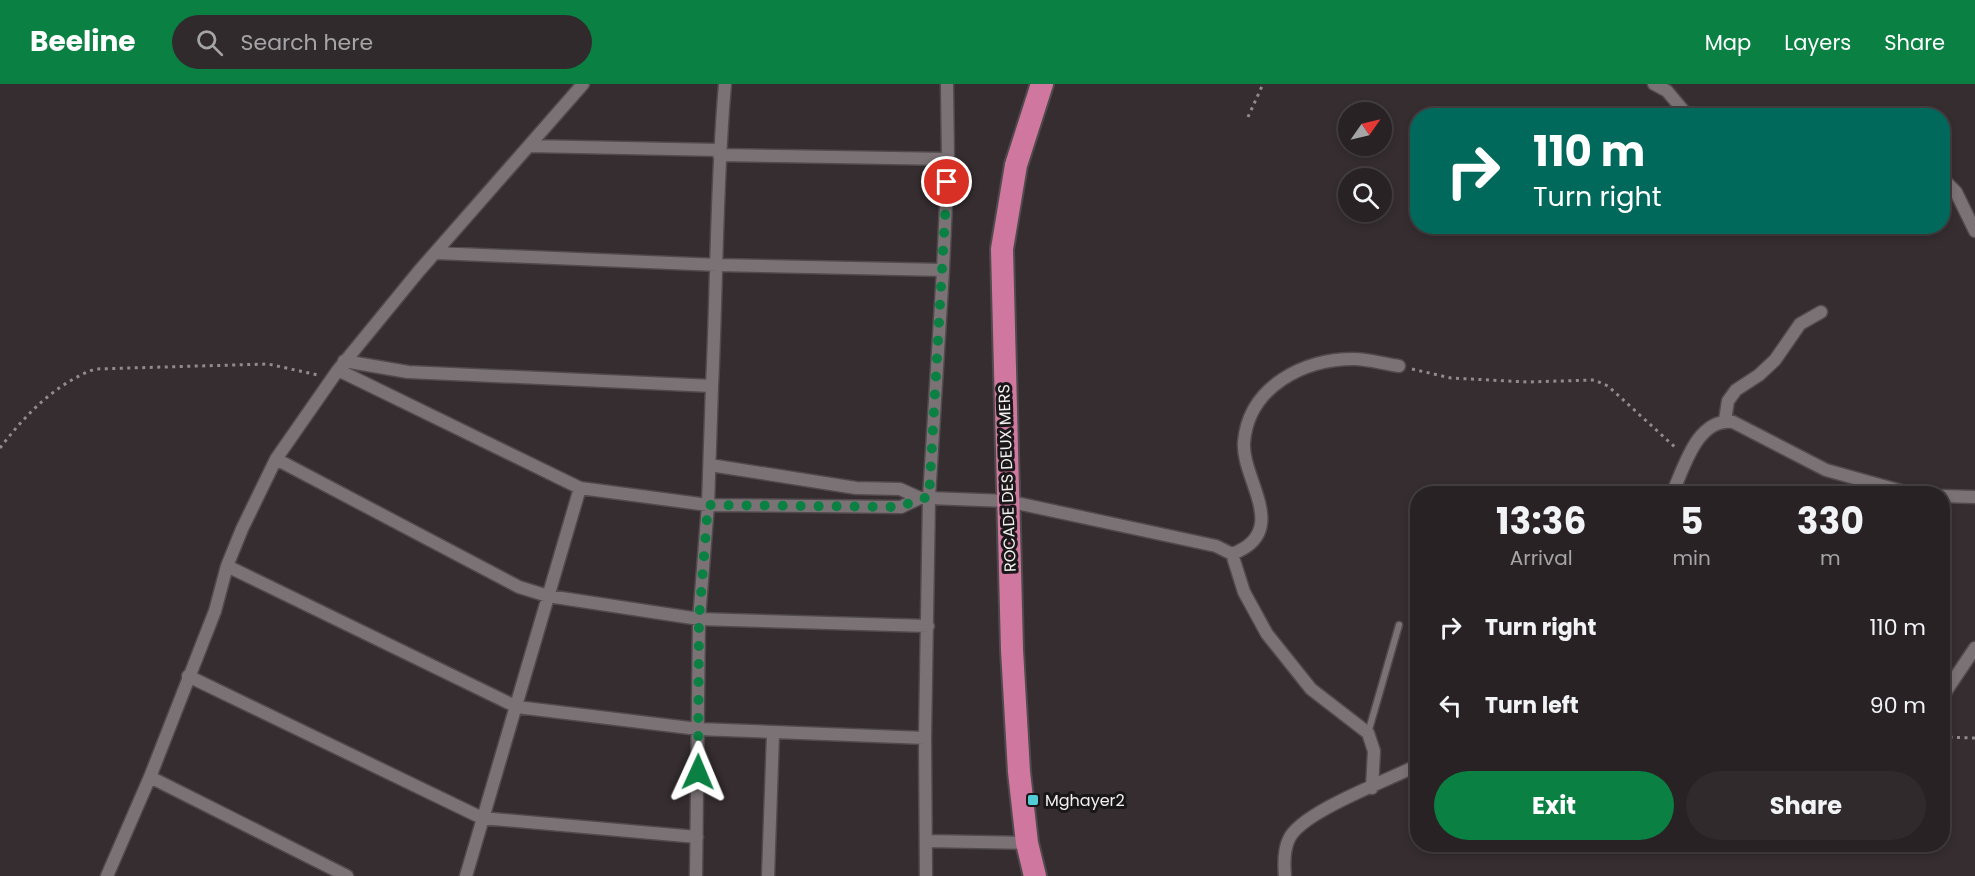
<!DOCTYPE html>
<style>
body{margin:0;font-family:Poppins,sans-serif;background:#302a2c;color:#f1f3f6;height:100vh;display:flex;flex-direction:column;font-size:22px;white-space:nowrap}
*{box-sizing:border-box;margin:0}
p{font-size:20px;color:#a5a4a6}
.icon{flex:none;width:33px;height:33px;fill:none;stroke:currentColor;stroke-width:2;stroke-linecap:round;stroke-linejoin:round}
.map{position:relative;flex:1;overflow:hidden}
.sheet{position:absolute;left:1410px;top:402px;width:540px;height:366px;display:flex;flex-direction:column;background:#282224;border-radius:24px;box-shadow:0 3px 9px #0003,0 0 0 2px #443f41}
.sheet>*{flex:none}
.guide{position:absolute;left:1410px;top:24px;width:540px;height:126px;border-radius:24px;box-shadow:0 3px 9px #0003,0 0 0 2px #443f41;background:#00695c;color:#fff;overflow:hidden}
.needle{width:39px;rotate:56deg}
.tools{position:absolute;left:1338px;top:18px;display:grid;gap:12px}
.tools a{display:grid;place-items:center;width:54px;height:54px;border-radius:50%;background:#282224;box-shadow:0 3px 9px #0003,0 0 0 2px #443f41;font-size:30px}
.pin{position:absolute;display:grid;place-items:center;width:51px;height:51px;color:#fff;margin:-26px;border:3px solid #fff;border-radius:50%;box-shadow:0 2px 6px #0007}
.me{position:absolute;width:66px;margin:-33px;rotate:1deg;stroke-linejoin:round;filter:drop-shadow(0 0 4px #0008)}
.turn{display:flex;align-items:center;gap:21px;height:126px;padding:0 24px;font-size:27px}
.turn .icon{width:78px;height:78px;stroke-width:2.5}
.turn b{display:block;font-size:42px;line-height:51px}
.eta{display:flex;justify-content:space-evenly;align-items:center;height:102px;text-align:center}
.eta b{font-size:36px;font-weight:700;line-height:42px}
.button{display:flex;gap:12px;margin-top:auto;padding:12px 24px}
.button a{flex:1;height:69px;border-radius:36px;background:#0b8043;color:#fff;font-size:24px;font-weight:700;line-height:69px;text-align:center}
.button a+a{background:#302a2c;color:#f1f3f6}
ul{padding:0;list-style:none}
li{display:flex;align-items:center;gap:18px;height:78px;padding:0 24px}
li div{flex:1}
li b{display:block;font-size:22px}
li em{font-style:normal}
header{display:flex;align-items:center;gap:36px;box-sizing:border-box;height:84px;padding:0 30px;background:#0b8043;color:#fff}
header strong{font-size:28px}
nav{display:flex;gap:33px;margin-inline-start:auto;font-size:21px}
.search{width:420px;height:54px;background:#302a2c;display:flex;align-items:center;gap:15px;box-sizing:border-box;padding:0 21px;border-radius:33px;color:#a5a4a6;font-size:22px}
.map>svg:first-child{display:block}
</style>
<header>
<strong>Beeline</strong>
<div class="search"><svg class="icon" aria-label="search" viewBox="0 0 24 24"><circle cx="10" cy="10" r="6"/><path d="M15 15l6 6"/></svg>Search here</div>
<nav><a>Map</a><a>Layers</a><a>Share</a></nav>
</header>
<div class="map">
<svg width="1975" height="792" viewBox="0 0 1975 792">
<rect width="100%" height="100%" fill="#352d30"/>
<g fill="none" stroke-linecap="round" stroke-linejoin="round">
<defs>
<path id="lane" d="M1368,649L1399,541"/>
<path id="street" d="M583,0L419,187L338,286L580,404L708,421L901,423L920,414H929L1007,417L1216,462L1232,470L1244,508L1267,550L1311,605L1368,649L1374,667L1372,704
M1654,0L1667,7L1688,32
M529,62L719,66
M719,71L948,75
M1942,94L1956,108L1975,147
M436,169L718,181L943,186
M344,277L408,288L712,302L708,421L699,535L696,792
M712,302C717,201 716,100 725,0
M1725,336L1728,317L1736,306L1759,291L1775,276L1800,240L1821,228
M276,375L519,503L548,512L699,535L928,542
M710,381L856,404L900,405L920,414
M1672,410C1684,384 1697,333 1733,338L1826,386L1912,410
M1942,412L1975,413
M1232,470C1292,448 1241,395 1244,358C1249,302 1304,275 1354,275C1368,275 1384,280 1399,282
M227,482L517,623L698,645L925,654
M188,592L482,734L697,753
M1942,613L1975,564
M150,693L347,792
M927,757L1027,759
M107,792L150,693L215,527L227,482L242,445L276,375L338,286
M466,792L580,404
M768,792L773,650
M926,792L925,654L929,414L943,186L948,75L947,0
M1285,792C1284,781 1284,765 1289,755C1301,728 1389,696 1418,681"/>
<path id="highway" d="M1035,792L1027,759L1019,688L1012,566L1002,165L1016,81L1042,0"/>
</defs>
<use href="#lane" stroke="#504a4c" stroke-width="9"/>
<use href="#street" stroke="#504a4c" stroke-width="15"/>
<use href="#highway" stroke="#504a4c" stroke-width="26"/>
<path stroke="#918b8d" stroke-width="3" stroke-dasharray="3 4.5" stroke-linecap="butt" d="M1248,33L1263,0
M1412,285L1451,294L1527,298L1594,296L1608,302L1676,364
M0,364C26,330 55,300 95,285L268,280L318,291
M1942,653L1975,654"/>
<use href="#lane" stroke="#7b7276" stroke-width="6"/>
<use href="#street" stroke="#7b7276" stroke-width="12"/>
<use href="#highway" stroke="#d0779f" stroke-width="22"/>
</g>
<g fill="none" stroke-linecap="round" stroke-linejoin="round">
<path stroke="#0b8043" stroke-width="10" stroke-dasharray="0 18" d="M698,688L699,536L708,421L901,423L920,414H929L947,98"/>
</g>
<rect fill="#52ccd5" stroke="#1a1718" stroke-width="2" x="1027" y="710" width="12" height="12" rx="3"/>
<g text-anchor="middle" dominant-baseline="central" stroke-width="6" stroke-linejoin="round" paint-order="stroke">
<g font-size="16" fill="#f4eff1" stroke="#1a1718">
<text transform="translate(1007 394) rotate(-92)">ROCADE DES DEUX MERS</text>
</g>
<g font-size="16" fill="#f4eff1" stroke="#1a1718" text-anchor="start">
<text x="1045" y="716">Mghayer2</text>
</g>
</g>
</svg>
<div class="tools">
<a><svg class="needle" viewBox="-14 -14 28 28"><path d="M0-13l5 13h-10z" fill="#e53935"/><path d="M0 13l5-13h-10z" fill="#a5a4a6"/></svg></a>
<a><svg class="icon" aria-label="search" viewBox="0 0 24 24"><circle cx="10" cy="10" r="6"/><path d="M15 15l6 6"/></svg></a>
</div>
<div class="pin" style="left:947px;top:98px;background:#d93025"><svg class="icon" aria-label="arrive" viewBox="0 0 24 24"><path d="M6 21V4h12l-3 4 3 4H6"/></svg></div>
<svg class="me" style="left:698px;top:688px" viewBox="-20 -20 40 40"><path d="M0-17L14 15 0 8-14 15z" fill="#0b8043" stroke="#fff" stroke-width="4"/></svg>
<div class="guide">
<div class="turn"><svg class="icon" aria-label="right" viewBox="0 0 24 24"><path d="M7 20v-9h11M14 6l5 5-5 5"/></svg><div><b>110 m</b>Turn right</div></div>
</div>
<section class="sheet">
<div class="eta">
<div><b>13:36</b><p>Arrival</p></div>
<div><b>5</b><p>min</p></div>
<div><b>330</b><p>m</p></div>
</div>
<ul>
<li><svg class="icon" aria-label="right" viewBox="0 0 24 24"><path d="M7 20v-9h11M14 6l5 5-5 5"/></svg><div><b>Turn right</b></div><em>110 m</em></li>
<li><svg class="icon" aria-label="left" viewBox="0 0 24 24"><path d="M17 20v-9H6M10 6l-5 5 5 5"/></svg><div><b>Turn left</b></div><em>90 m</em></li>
</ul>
<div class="button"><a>Exit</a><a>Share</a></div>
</section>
</div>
